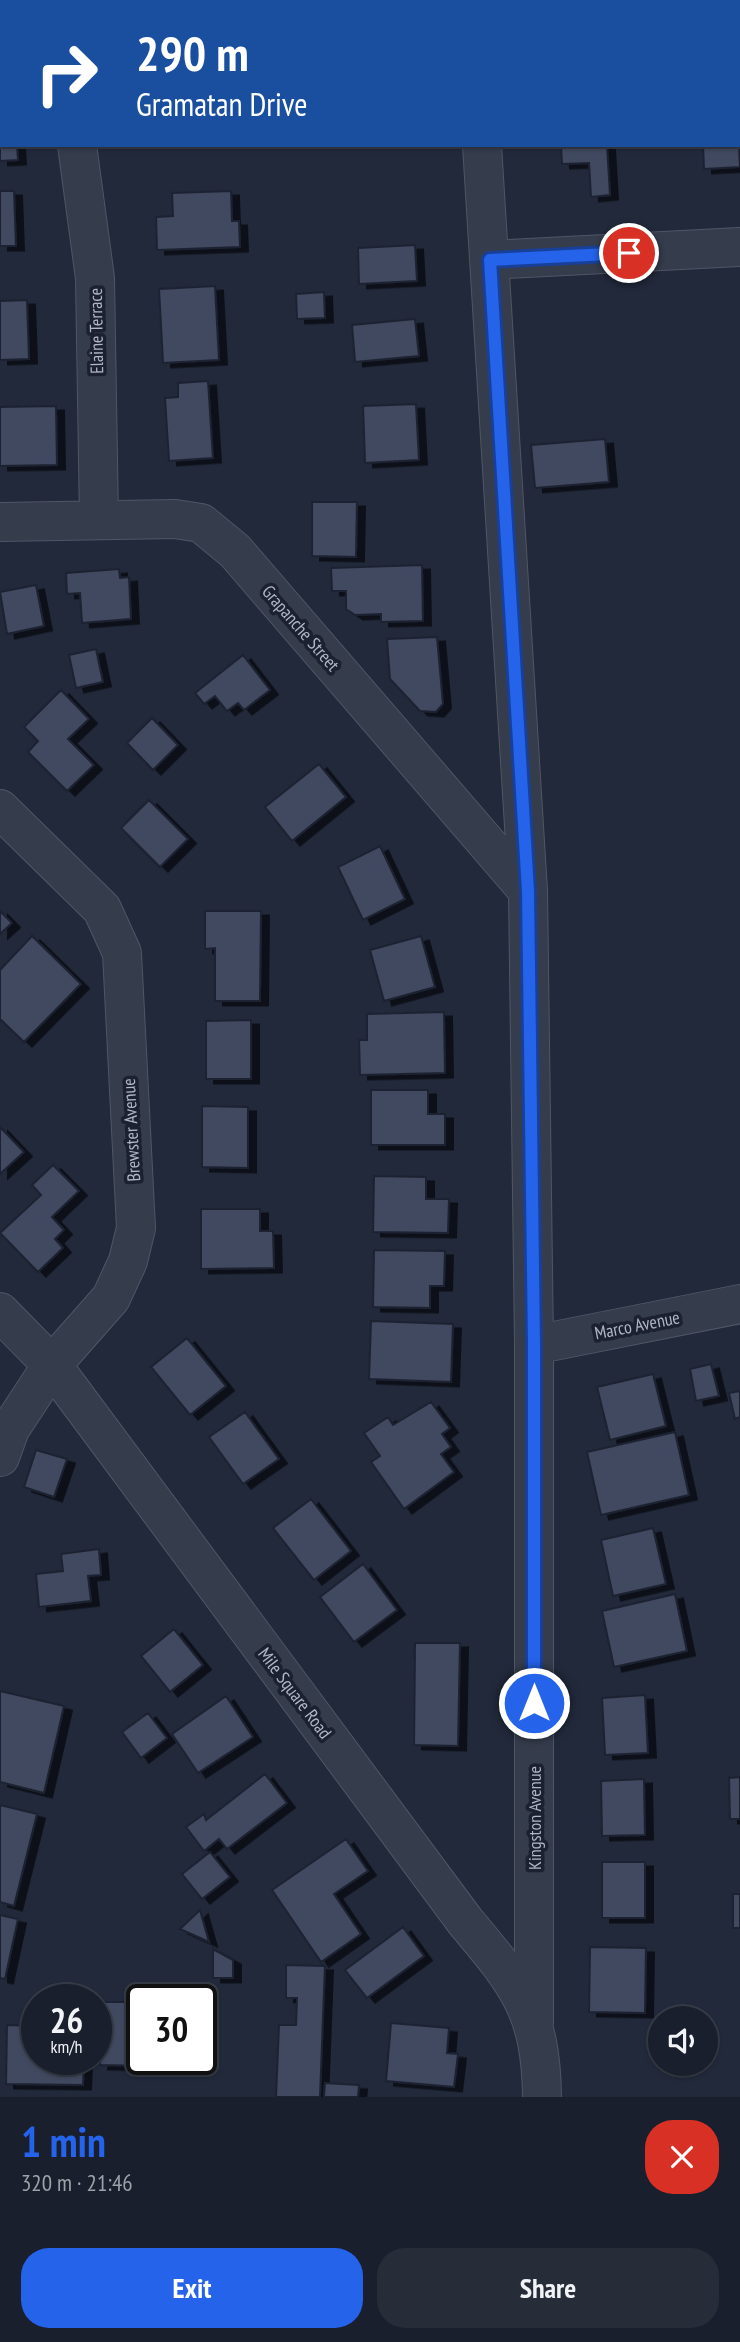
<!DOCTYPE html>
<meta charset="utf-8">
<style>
body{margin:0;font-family:"PT Sans Narrow",sans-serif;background:#262c38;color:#f1f3f6;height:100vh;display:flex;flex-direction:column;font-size:26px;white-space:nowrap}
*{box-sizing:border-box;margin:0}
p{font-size:23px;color:#9fa2a9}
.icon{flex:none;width:38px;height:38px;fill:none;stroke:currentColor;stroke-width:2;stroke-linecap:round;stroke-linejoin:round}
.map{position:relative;height:2097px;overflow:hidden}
.drawer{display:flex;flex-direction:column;background:#191f2c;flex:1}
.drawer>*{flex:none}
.banner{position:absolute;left:0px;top:0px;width:740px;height:147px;box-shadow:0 2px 5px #0004,0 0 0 2px #373d48;background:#1a4fa0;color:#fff;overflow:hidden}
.tools{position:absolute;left:648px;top:2006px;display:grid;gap:14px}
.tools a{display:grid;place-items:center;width:70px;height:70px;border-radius:50%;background:#191f2c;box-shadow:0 2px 5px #0004,0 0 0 2px #373d48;font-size:35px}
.speed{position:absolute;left:21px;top:1984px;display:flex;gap:14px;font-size:35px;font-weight:700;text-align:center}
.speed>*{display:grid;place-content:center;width:91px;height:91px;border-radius:50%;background:#191f2c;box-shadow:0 2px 5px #0004,0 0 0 2px #373d48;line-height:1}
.speed small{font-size:18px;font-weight:400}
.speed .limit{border:4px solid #111;border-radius:10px;background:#fff;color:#111}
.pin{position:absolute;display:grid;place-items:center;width:60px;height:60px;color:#fff;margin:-30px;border:4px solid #fff;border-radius:50%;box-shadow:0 2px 7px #0007}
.me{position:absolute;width:77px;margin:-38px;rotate:0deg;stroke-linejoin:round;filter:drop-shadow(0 0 5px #0008)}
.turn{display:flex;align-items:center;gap:24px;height:147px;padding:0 21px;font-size:32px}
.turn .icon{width:91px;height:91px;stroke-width:2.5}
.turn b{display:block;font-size:49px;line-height:60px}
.round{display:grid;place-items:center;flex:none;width:74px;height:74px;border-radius:28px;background:#262c38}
.summary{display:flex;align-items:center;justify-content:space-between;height:119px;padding:0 21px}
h1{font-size:42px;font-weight:600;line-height:52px;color:#2563eb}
.cta{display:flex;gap:14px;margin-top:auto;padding:14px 21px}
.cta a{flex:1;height:80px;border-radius:28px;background:#2563eb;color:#fff;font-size:28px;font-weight:600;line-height:80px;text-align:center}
.cta a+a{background:#262c38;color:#f1f3f6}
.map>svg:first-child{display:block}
</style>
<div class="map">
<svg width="740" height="2097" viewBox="0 0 740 2097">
<defs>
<filter id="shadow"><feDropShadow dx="8" dy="4.5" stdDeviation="0" flood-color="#0009"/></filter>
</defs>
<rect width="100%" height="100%" fill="#21293b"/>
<path fill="#40485e" stroke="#1d2332" stroke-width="2" filter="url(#shadow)" d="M346,0H390V2H346Z
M569,0H613V2H547Z
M697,0H740V31L738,2Z
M0,4H2L0,75Z
M0,105L2,145H17L18,160L0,161Z
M738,125L740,167L704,169L703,145H738Z
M561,145H607L610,195L591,197L589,163L562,164Z
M0,191H14L16,246H0Z
M231,191L232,221H239L240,247L157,250L156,217L173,216L172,193Z
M415,245L417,281L359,284L358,248Z
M215,286L219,360L163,363L159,289Z
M324,292L325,318L297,319L296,294Z
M27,300L29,359L0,360V301Z
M415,319L419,356L355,362L352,325Z
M208,381L213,458L169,461L165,398L178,397V383Z
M416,404L419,460L365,463L363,406Z
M56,406L57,465L0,466V407Z
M605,439L609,482L535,488L531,445Z
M312,502H357L356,557L312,556Z
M422,565L423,621L381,622V614L355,615L346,609V591H332L331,568Z
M119,569L120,578L129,577L131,619L82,623L80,593L67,594L66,573Z
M36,585L44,626L7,634L0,592Z
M437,637L443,704L436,712L420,711L390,679L387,639Z
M96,649L103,682L76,688L69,655Z
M243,655L270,690L244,710L238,703L227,711L215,696L204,704L195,693Z
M61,690L89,719L68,739L94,765L67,791L28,752L38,741L24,727Z
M152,718L178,745L153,770L127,743Z
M319,764L346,797L292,841L265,807Z
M149,800L188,839L160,867L121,828Z
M380,846L405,899L363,920L338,867Z
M0,911L12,923L0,934Z
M205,911H261L260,1001H215V948L205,949Z
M32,936L81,984L24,1042L0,1019V970Z
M421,936L435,987L384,1001L370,950Z
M444,1012L445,1073L360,1075L359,1040H367V1014Z
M251,1020V1079H206V1021Z
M371,1090H428V1114H445V1145H371Z
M202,1106L248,1107V1168L202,1167Z
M0,1127L24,1152L0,1174Z
M53,1165L79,1191L52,1217L64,1230L55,1239L63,1248L38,1272L0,1233L41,1195L32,1185Z
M374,1176L426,1177V1199H449L448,1233L373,1232Z
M201,1209H260V1231H273L274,1268L201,1269Z
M374,1250L445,1251L444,1286H430V1308L373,1307Z
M371,1321L453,1324L451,1382L369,1379Z
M187,1338L226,1386L190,1415L151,1367Z
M711,1364L719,1396L696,1401L690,1369Z
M653,1374L666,1426L610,1440L597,1387Z
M740,1391V1417L735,1419L729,1393Z
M431,1402L450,1428L442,1434L451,1447L441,1454L454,1472L404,1509L371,1462L380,1456L364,1433L388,1417L393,1425Z
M245,1412L279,1459L243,1484L209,1437Z
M675,1432L689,1495L601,1515L587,1452Z
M36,1450L67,1459L54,1497L24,1487Z
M311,1499L351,1551L314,1580L273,1528Z
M653,1528L666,1584L613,1596L601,1540Z
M99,1549L101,1575L88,1576L91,1601L39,1607L36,1574L63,1571L61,1554Z
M363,1564L397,1610L354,1642L320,1597Z
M675,1594L687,1651L614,1667L602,1611Z
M174,1629L203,1665L170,1692L141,1656Z
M415,1643H460L458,1746L414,1745Z
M0,1691L64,1706L44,1793L0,1782Z
M645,1695L648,1753L605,1755L602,1698Z
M226,1696L253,1737L198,1773L172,1734Z
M148,1713L167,1738L141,1758L122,1732Z
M265,1774L287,1803L227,1849L219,1839L204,1851L186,1827L204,1814L206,1820Z
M740,1777V1819H730L729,1778Z
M644,1779L645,1835L602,1836L601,1781Z
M0,1805L37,1814L14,1906L0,1902Z
M346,1839L368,1871L334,1894L361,1934L321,1962L272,1890Z
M210,1852L230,1877L202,1899L182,1874Z
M602,1862H645V1918H602Z
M733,1894H740V1928H733Z
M200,1910L209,1942L180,1929Z
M0,1915L18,1919L5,1979L0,1978Z
M403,1927L424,1956L367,1998L345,1970Z
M590,1947L646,1948L645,2013L589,2012Z
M213,1949L233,1960V1978H213Z
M286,1965L325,1966L320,2097H276L279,2025H296L297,1998H286Z
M151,1996L199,1997V2000H150Z
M102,2002H142V2060H197V2067L100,2065Z
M391,2023L449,2028L447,2053L458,2054L454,2087L386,2081Z
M7,2025L37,2026V2060H84L83,2085L6,2084Z
M325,2083L359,2085L358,2097H324Z"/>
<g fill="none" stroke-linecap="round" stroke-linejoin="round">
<defs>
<path id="minor" d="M473,0V2
M70,2V0
M77,145L95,278L99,519
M482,145L528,891L534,1345V2022
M490,260L740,247
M0,522L175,519L201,523L235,551L528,891
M0,809L102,909L122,953L136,1228L128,1261L111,1298L52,1365L10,1429L0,1457
M0,1312L52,1365L465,1921C518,1984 541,2011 542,2097
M534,1345L740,1304"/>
</defs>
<use href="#minor" stroke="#505666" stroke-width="40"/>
<use href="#minor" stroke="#353c4c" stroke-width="38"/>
</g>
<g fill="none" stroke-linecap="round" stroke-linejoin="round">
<defs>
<path id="route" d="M534,1703V1345L528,891L490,260L629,253"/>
</defs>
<use href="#route" stroke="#184099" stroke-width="18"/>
<use href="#route" stroke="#2563eb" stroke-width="12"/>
</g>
<g text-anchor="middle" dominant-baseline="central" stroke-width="7" stroke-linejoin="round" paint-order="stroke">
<g font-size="18" fill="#b0b6c7" stroke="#1b2130">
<text transform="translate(96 331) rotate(-91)">Elaine Terrace</text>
<text transform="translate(301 628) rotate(49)">Grapanche Street</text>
<text transform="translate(131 1130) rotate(-93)">Brewster Avenue</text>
<text transform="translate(637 1325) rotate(-11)">Marco Avenue</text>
<text transform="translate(295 1693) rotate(53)">Mile Square Road</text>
<text transform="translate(534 1818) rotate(-90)">Kingston Avenue</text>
</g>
</g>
</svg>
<div class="tools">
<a><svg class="icon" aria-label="sound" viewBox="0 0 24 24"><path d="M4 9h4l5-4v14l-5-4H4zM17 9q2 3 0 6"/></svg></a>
</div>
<div class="speed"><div>26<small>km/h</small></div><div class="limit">30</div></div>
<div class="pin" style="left:629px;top:253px;background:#d93025"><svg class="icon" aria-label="arrive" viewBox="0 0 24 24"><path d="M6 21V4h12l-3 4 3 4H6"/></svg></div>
<svg class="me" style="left:534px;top:1703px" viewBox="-20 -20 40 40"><circle r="17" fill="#2563eb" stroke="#fff" stroke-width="3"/><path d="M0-11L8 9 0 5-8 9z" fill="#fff"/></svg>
<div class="banner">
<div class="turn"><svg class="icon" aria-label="right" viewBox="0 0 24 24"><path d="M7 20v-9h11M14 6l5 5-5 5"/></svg><div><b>290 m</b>Gramatan Drive</div></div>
</div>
</div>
<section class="drawer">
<div class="summary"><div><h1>1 min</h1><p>320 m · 21:46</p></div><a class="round" style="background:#d93025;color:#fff"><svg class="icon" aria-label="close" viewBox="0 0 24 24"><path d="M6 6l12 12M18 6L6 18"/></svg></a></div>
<div class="cta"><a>Exit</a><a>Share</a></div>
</section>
